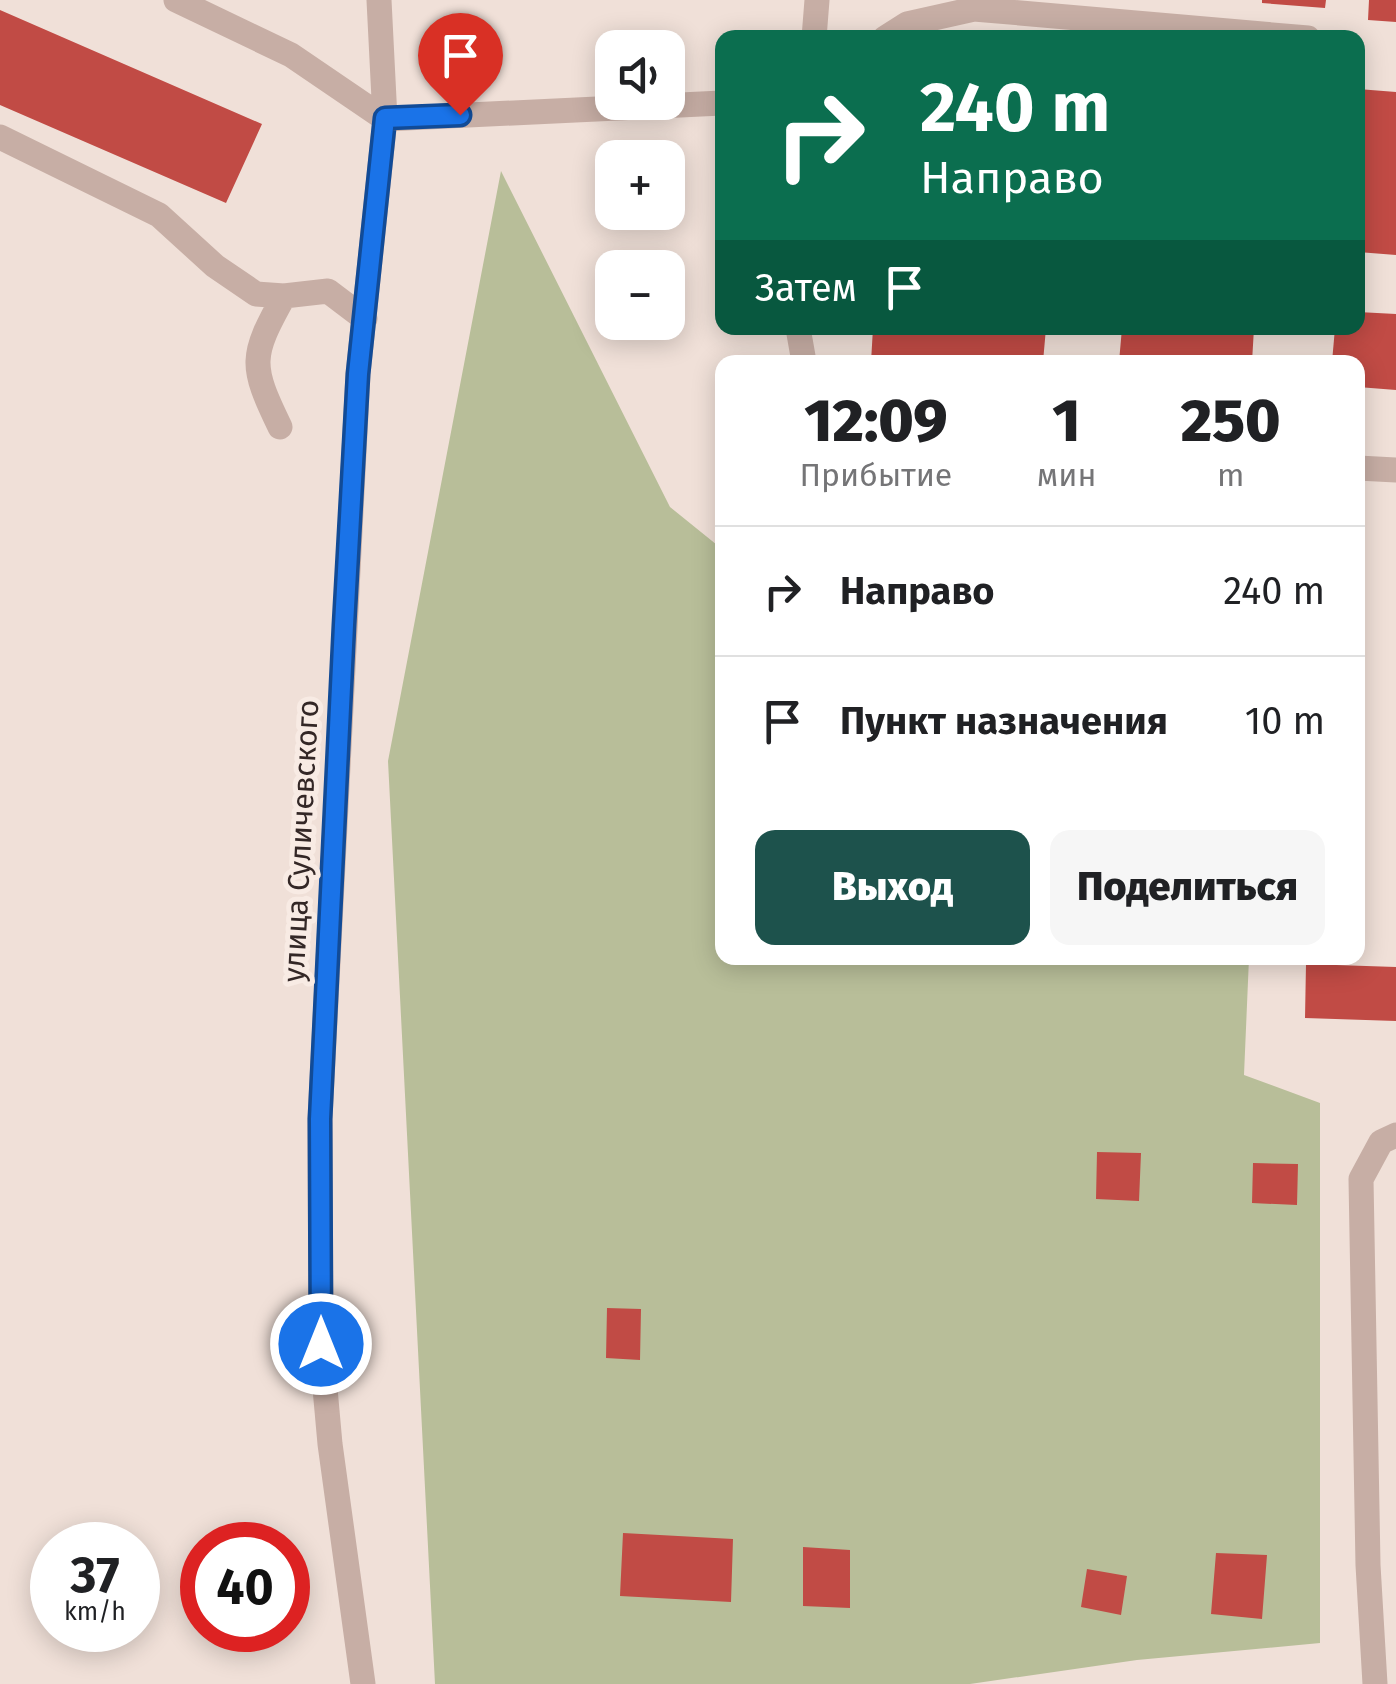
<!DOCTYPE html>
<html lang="ru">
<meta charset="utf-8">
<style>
body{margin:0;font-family:"Fira Sans",sans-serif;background:#f6f6f6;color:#202124;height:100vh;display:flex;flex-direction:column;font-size:38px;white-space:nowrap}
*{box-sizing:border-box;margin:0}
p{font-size:32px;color:#757577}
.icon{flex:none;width:55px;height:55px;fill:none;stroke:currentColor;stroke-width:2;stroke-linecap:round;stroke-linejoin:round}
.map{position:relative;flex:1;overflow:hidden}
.panel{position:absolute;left:715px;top:355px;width:650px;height:610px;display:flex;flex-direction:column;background:#fff;border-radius:20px;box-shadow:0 5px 25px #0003}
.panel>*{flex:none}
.hud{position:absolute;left:715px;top:30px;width:650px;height:305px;border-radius:20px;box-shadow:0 5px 25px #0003;background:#0b6e4f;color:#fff;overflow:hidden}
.buttons{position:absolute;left:595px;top:30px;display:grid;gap:20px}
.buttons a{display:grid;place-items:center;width:90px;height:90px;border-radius:20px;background:#fff;box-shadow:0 5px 25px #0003;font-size:50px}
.speed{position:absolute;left:30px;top:1522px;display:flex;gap:20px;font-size:50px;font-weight:700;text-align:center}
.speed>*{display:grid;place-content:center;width:130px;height:130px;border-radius:50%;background:#fff;box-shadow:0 5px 25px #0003;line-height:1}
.speed small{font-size:25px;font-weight:400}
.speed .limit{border:15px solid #d22;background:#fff;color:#111}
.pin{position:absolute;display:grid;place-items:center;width:85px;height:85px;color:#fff;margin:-102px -42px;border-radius:50% 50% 50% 0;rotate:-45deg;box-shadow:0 0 10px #0007}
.pin .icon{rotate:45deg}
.me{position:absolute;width:110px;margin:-55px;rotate:0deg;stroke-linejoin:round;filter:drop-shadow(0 0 8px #0008)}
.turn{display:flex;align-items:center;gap:35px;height:210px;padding:0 40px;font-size:45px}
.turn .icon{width:130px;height:130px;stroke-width:2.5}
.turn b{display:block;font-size:70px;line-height:85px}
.then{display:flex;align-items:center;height:95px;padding:0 40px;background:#0003;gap:20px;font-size:38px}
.eta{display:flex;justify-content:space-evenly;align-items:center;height:170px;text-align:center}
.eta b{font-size:60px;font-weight:800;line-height:70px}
.primary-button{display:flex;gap:20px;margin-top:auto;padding:20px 40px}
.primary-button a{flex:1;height:115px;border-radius:20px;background:#1d524c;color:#fff;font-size:40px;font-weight:800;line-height:115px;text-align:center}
.primary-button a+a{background:#f6f6f6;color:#202124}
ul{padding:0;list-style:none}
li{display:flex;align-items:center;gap:30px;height:130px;padding:0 40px;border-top:2px solid #e0e0e0}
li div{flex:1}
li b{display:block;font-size:38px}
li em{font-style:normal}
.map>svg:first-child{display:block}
</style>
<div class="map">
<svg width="1396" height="1684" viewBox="0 0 1396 1684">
<rect width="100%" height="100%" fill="#f0e0d8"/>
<path fill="#b8be99" d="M501,171L670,507L722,549V958H1249L1244,1075L1320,1103V1643L1137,1660L970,1684H435L388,761Z"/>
<path fill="#c14b45" d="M1262,0H1326L1325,8L1262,3Z
M1369,0H1396V22L1368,20Z
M0,10L262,124L226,203L0,105Z
M1358,89L1396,92V255L1358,252Z
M1358,312L1396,314V390L1358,387V362H1332L1335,328H1358Z
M873,328H1046L1043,362H871Z
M1122,328H1254L1252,362H1119Z
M1306,964L1396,967V1021L1305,1018Z
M1097,1152L1141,1153L1139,1201L1096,1199Z
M1253,1163L1298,1164L1297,1205L1252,1203Z
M607,1308L641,1309L640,1360L606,1358Z
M623,1533L733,1539L731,1602L620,1596Z
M803,1547L850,1550V1608L803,1606Z
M1216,1553L1267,1555L1262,1619L1211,1614Z
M1087,1569L1127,1576L1121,1615L1081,1607Z"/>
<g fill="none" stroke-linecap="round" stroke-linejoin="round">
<path stroke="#c7aea5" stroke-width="25" d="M176,0L291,55L385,119L722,103
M814,38L817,0
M885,38L907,24L974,9L1308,38
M0,137L159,215L215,266L256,294L284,296L328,291L365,319
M798,328L804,362
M280,427C250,365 250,357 284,296
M1358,468L1396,470
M363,1684L330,1444L321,1344L320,1119L358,374L385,119L379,0
M1375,1684L1368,1565L1361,1179L1381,1142L1396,1135"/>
</g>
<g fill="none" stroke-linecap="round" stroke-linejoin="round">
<defs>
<path id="route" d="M321,1344L320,1119L344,625L358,374L385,118L460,115"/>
</defs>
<use href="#route" stroke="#114b97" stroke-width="25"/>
<use href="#route" stroke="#1a73e8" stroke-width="18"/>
</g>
<g text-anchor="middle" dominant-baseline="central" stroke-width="10" stroke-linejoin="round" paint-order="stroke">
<g font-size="30" fill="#332726" stroke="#f8ebe4">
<text transform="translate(301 841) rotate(-87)">улица Суличевского</text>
</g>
</g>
</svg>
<div class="buttons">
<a><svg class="icon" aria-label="sound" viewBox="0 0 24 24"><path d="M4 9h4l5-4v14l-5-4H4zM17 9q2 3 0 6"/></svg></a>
<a>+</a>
<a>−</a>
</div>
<div class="speed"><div>37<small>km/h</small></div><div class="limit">40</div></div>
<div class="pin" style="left:460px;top:115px;background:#d93025"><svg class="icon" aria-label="arrive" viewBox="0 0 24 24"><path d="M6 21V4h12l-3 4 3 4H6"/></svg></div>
<svg class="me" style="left:321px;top:1344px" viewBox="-20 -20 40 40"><circle r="17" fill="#1a73e8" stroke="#fff" stroke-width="3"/><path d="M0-11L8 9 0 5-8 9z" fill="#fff"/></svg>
<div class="hud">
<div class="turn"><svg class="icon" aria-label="right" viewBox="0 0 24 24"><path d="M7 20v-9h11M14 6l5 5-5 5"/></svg><div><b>240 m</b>Направо</div></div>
<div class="then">Затем<svg class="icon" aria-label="arrive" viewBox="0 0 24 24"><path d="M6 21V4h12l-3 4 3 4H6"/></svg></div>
</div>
<section class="panel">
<div class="eta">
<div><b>12:09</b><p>Прибытие</p></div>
<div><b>1</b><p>мин</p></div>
<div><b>250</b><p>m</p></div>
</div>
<ul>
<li><svg class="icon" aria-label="right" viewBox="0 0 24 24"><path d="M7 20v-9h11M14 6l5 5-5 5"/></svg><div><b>Направо</b></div><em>240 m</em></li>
<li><svg class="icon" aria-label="arrive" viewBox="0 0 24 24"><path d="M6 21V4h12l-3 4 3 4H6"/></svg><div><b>Пункт назначения</b></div><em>10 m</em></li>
</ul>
<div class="primary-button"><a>Выход</a><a>Поделиться</a></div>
</section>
</div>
